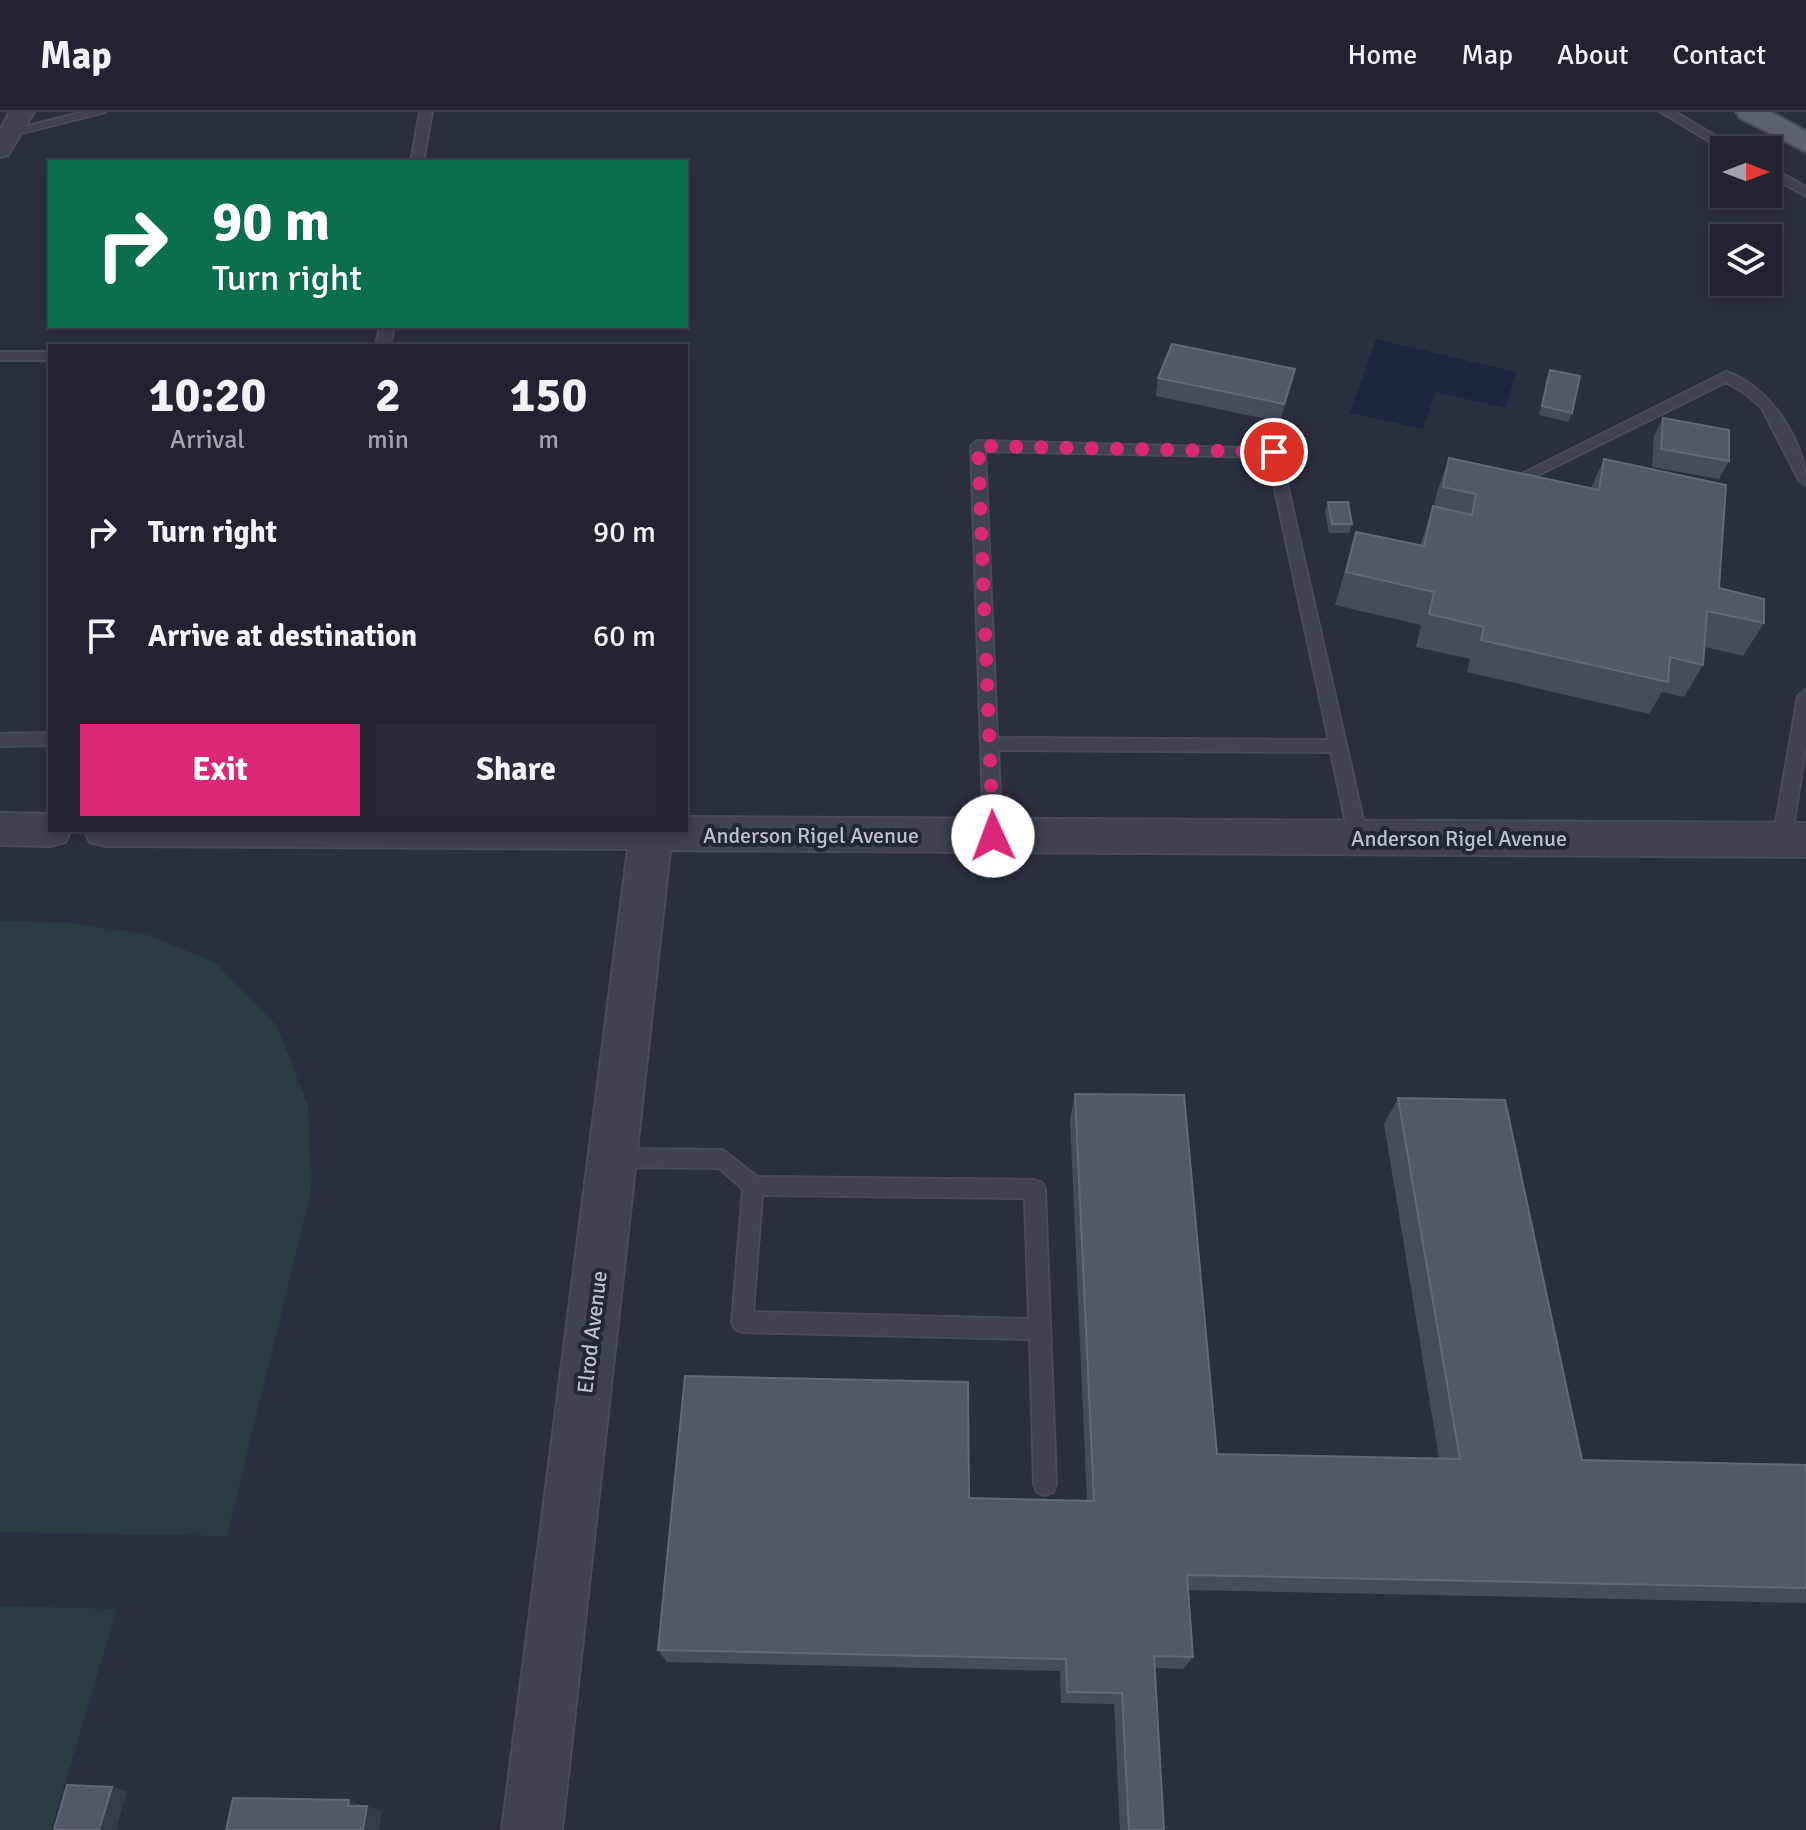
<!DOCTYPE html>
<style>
body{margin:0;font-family:Signika,sans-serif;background:#282b38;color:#f1f3f6;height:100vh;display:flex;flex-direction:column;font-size:30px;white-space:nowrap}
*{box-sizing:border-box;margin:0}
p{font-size:26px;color:#a2a4ab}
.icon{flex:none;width:44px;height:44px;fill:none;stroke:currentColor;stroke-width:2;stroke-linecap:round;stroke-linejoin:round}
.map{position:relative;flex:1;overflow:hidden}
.panel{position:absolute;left:48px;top:232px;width:640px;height:488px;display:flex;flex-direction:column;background:#202330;border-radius:0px;box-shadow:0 4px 12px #0003,0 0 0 2px #3d404c}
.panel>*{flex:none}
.top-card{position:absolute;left:48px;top:48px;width:640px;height:168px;border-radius:0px;box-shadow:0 4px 12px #0003,0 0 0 2px #3d404c;background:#0b6e4f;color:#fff;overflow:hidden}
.needle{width:52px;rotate:90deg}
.buttons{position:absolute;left:1710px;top:24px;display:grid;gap:16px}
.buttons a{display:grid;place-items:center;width:72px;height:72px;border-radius:0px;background:#202330;box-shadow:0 4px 12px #0003,0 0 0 2px #3d404c;font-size:40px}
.pin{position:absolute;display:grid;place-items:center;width:68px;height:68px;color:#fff;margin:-34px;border:4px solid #fff;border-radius:50%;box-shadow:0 2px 8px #0007}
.me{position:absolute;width:88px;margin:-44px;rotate:358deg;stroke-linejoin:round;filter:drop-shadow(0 0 6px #0008)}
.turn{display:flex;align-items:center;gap:28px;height:168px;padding:0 32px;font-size:36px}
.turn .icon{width:104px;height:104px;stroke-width:2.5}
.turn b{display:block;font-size:56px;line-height:68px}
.eta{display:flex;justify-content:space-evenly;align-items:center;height:136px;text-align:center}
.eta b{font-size:48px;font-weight:700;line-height:56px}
.primary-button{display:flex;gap:16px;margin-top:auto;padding:16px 32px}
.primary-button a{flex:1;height:92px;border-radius:0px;background:#db2777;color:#fff;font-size:32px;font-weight:700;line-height:92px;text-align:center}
.primary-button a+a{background:#282b38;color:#f1f3f6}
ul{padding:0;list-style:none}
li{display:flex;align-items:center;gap:24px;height:104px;padding:0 32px}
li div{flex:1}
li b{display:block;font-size:30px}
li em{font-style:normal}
header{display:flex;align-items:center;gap:48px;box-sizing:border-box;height:112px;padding:0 40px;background:#202330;border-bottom:2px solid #3d404c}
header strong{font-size:38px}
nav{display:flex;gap:44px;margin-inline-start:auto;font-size:28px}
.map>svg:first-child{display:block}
</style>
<header>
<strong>Map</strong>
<nav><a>Home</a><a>Map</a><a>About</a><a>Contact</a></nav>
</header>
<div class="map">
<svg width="1806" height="1718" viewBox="0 0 1806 1718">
<rect width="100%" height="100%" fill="#2a2f40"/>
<path fill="#2c3b42" d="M0,809L72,811L148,823L216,851L277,914L308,994L311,1079L227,1424L0,1420Z
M0,1494L117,1497L51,1718H0Z"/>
<path fill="#1d253e" d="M1376,227L1516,260L1506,296L1435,280L1423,317L1350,301Z"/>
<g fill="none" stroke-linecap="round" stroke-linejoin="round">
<defs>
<path id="service" d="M83,0H105L10,24L4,20Z
M420,0H432L423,50H411Z
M1661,0H1675L1739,38H1724Z
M1768,54L1806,75V84L1768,63Z
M380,214H394L390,234H376Z
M0,240H50V248H0Z
M1726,260C1768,273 1806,330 1806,373L1799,368L1762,296L1745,281L1726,270L1526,369L1521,371L1514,366Z
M978,329L1279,337L1367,725L1364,730L1358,732L1349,725L1331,640L998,638L1002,724L993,731L987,729L984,724L971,334ZM985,339L1268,345L1329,628L997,626Z
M1806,578V633L1791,728L1782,735L1773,728L1798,584Z
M50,621V633L0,634V622Z
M612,1037L723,1038L757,1065L1035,1068L1042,1071L1045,1077L1056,1372L1053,1380L1045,1383L1037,1380L1034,1372L1030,1227L742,1220L735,1217L732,1210L743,1077L719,1056L612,1055L605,1052L602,1046L605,1040ZM762,1083L1025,1086L1029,1207L753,1200Z"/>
<path id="minor" d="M10,0H34L8,43L0,45V18Z"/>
<path id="tertiary" d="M0,701L50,702V718H71L65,730L50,734L0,733Z
M686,705L1806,711V745L670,738L562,1718H502L628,737L105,734L90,730L84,718H686Z"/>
<path id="primary" d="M1736,0H1771L1806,19V40L1740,6Z"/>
</defs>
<use href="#service" stroke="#474b5a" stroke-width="4"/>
<use href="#minor" stroke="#474b5a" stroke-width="4"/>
<use href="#tertiary" stroke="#474b5a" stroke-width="4"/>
<use href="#primary" stroke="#474b5a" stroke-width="4"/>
<use href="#service" fill="#3e4251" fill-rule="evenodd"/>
<use href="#minor" fill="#3e4251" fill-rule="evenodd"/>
<use href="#tertiary" fill="#3e4251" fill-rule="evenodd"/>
<use href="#primary" fill="#5c6170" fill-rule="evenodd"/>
</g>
<path fill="#454c5e" d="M1550,258L1572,301L1568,310L1539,303L1547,267Z
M1158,266L1291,275L1280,310L1156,284Z
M1663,306L1729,349L1719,367L1652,355L1654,324Z
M1449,346L1591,376L1604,347L1719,476L1764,511L1743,544L1705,535L1703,553L1684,585L1662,580L1649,602L1467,560L1470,547L1416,535L1421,513L1335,493L1356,420L1420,434L1433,394L1434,395L1437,380Z
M1328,390L1352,412L1349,421H1329L1325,399Z
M1075,982L1217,1342L1439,1346L1384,1012L1398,986L1582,1348L1806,1353V1491L1188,1478L1193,1545L1183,1557L1154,1556L1164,1718H1120L1114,1592L1061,1591L1060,1559L667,1550L658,1538L969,1386L1087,1389L1070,1008Z"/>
<path fill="#353b4d" d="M1295,257L1291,275L1280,310L1284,292Z
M112,1675L127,1679L116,1718H99Z
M349,1688L365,1694H348Z
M367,1694L382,1699L379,1718H363Z"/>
<path fill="#52586a" stroke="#626879" stroke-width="2" d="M1172,232L1295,257L1284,292L1158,266Z
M1550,258L1580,264L1572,301L1542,294Z
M1663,306L1729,318V349L1661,337Z
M1449,346L1599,378L1604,347L1726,373L1719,476L1764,487V511L1707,499L1703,553L1670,545L1668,570L1481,528L1484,515L1429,502L1434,480L1346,460L1356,420L1424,434L1433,394L1472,403L1476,382L1443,375Z
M1328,390H1348L1352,412H1332Z
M1075,982L1184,983L1217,1342L1460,1347L1398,986L1505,988L1582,1348L1806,1353V1476L1187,1463L1193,1545L1154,1544L1164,1718H1129L1122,1581L1067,1580L1066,1547L658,1538L685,1264L968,1270L969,1386L1094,1389Z
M67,1673L112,1675L99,1718H54Z
M233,1686L349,1688L348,1694H367L363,1718H226Z"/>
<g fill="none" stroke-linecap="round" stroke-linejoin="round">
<path stroke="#db2777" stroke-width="14" stroke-dasharray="0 25.2" d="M993,724L978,334L1274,340"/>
</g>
<g text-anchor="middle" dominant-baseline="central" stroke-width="8" stroke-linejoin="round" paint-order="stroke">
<g font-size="22" fill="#bbbecb" stroke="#222736">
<text x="811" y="723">Anderson Rigel Avenue</text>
<text x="1459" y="726">Anderson Rigel Avenue</text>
<text transform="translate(592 1220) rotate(-83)">Elrod Avenue</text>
</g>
</g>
</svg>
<div class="buttons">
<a><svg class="needle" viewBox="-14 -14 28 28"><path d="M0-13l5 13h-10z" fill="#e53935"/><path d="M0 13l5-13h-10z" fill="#a2a4ab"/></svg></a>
<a><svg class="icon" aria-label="layers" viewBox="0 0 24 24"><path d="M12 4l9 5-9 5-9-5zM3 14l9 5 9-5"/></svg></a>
</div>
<div class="pin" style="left:1274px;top:340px;background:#d93025"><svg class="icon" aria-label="arrive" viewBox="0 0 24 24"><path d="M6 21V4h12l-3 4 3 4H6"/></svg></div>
<svg class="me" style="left:993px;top:724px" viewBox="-20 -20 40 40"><circle r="19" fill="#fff"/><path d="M0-13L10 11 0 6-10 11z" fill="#db2777"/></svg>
<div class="top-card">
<div class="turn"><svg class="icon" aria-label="right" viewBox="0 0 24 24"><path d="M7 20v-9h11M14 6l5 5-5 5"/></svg><div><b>90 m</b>Turn right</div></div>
</div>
<section class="panel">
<div class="eta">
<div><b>10:20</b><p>Arrival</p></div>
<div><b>2</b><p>min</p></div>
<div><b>150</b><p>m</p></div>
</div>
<ul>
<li><svg class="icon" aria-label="right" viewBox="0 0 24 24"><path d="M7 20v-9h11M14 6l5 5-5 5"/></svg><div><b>Turn right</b></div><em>90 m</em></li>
<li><svg class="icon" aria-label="arrive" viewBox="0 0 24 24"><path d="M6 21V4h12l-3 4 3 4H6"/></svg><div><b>Arrive at destination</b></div><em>60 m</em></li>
</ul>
<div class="primary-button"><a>Exit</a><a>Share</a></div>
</section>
</div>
